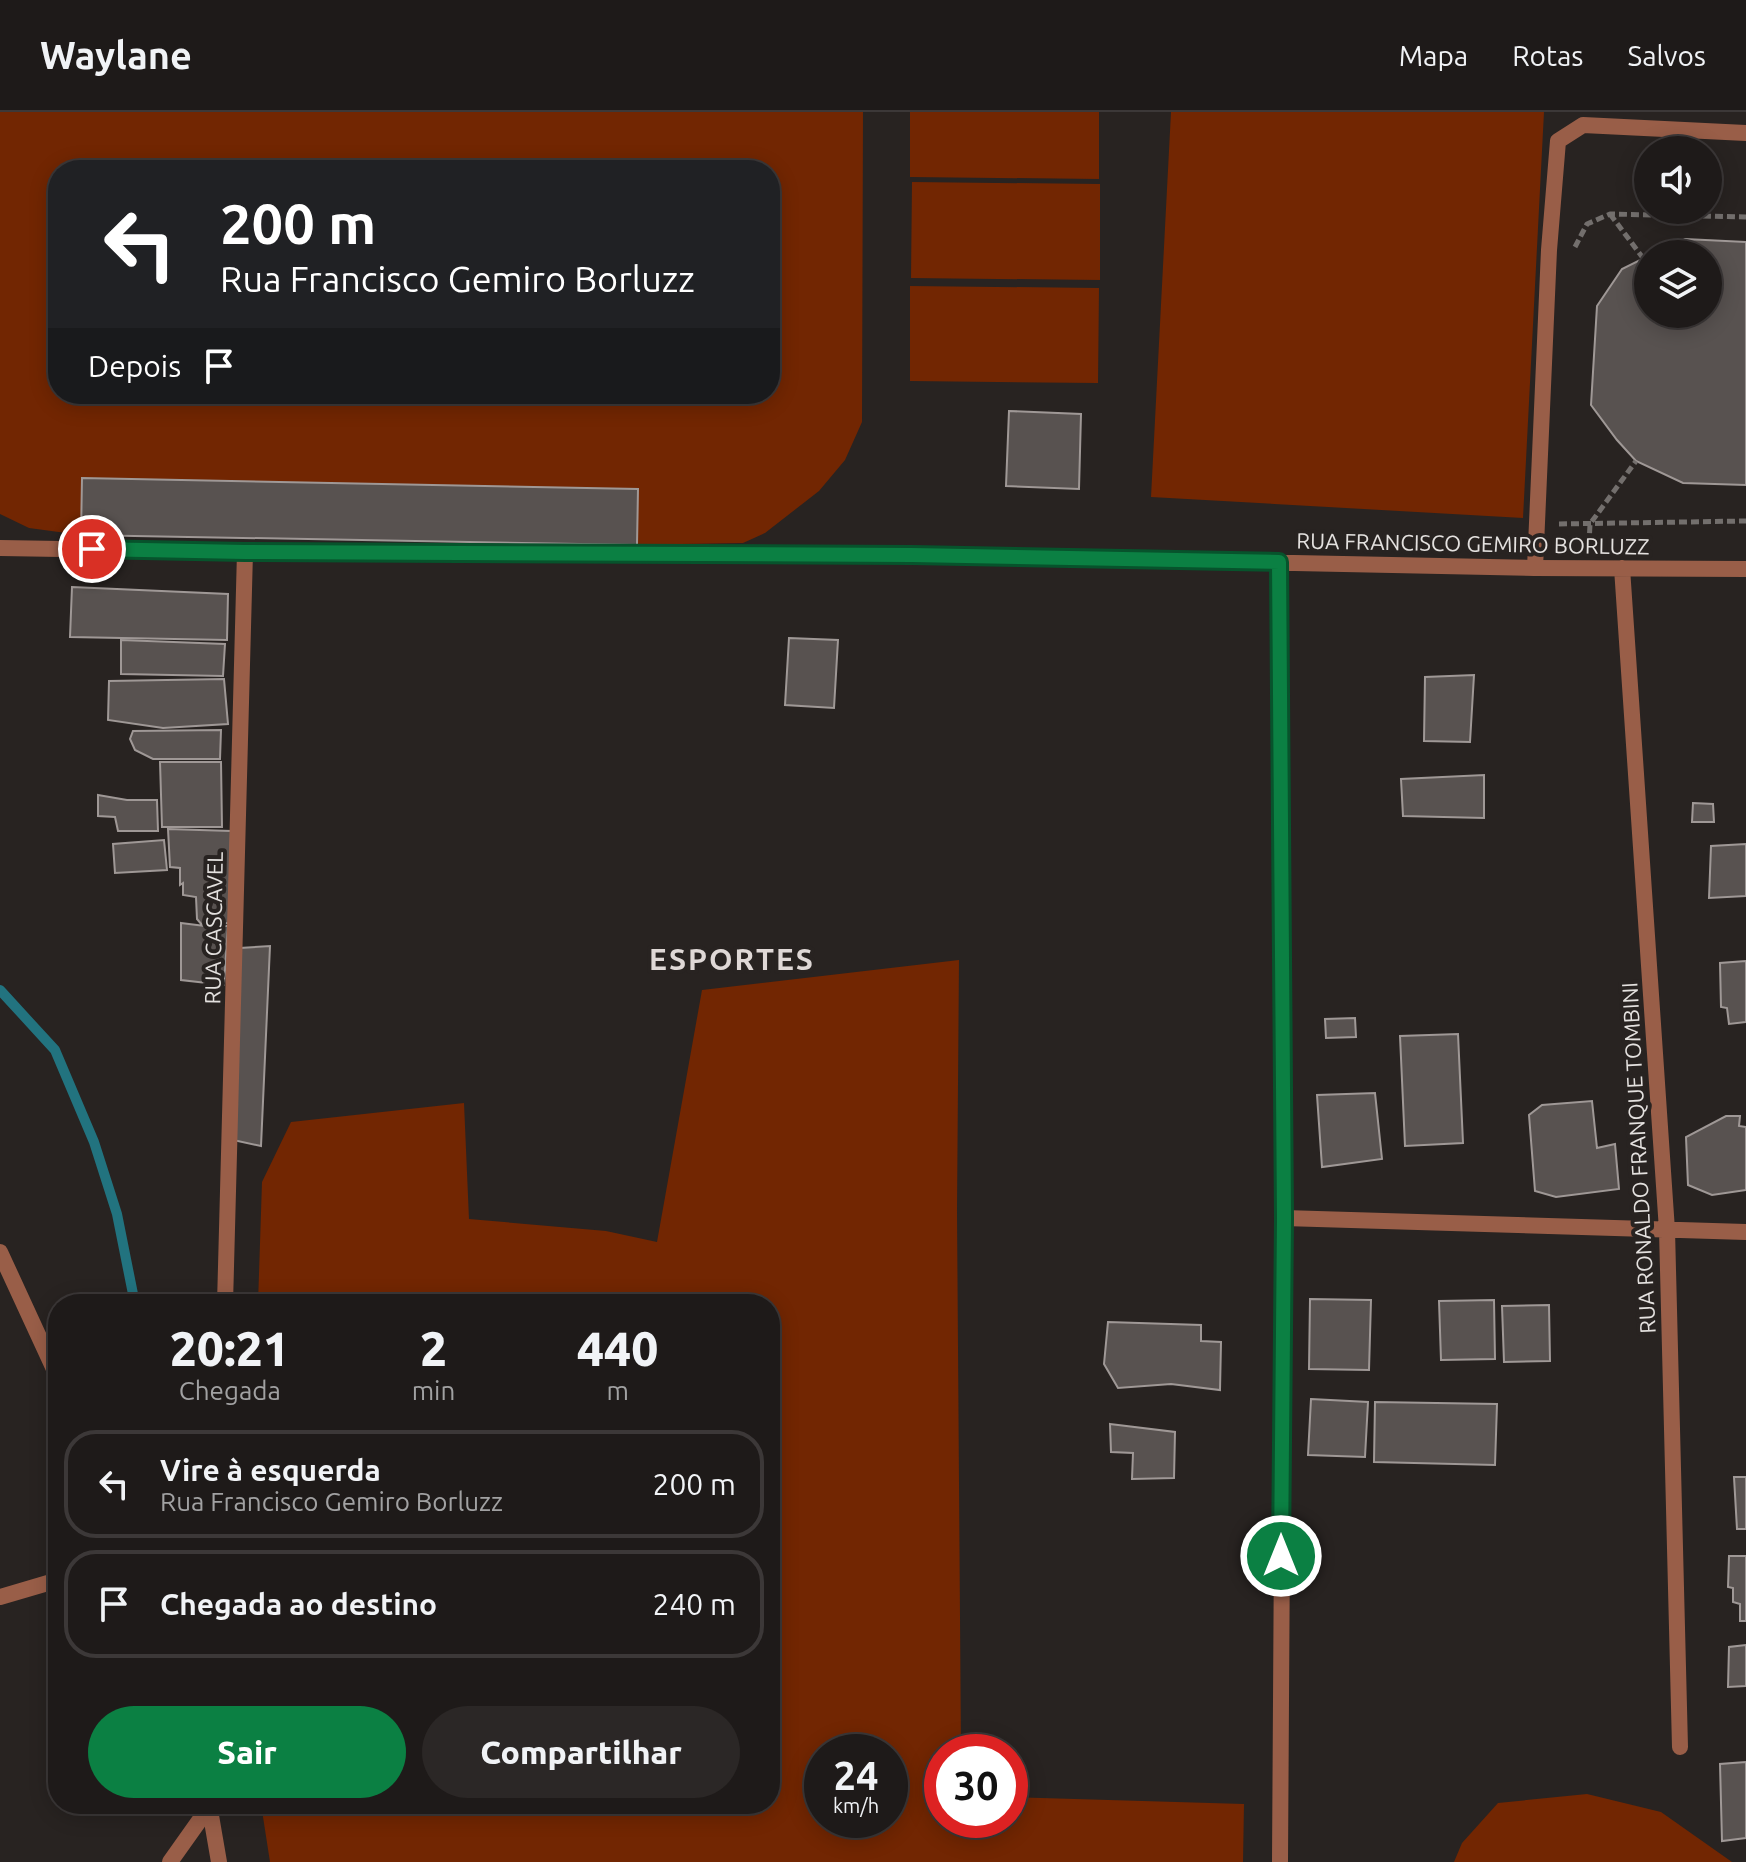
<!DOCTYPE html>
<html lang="pt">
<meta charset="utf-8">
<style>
body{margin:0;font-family:Ubuntu,sans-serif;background:#2b2726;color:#f1f3f6;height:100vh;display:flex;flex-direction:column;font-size:30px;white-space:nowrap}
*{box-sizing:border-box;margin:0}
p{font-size:26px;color:#a1a1a2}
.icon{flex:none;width:44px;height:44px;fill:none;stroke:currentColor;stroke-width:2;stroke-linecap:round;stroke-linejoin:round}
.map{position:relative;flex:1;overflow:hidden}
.side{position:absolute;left:48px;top:1182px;width:732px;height:520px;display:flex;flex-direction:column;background:#1e1a19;border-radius:32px;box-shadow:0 4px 20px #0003,0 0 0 2px #3c3838}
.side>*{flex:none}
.banner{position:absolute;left:48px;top:48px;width:732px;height:244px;border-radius:32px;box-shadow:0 4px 20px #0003,0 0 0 2px #3c3838;background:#202124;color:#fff;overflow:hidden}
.controls{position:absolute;left:1634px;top:24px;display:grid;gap:16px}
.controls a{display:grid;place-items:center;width:88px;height:88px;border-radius:50%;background:#1e1a19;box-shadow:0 4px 20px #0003,0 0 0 2px #3c3838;font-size:40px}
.speed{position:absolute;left:804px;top:1622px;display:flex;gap:16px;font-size:40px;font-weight:700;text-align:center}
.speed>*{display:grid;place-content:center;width:104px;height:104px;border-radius:50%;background:#1e1a19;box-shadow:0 4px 20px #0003,0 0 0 2px #3c3838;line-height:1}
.speed small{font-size:20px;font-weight:400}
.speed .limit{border:12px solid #d22;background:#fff;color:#111}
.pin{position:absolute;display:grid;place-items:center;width:68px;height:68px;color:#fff;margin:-34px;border:4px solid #fff;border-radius:50%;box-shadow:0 2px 8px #0007}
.me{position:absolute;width:88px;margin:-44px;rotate:0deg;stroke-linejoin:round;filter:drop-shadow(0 0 6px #0008)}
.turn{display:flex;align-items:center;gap:28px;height:168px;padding:0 40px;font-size:36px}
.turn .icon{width:104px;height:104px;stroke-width:2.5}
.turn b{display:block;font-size:56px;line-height:68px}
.then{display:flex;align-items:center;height:76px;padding:0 40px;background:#0003;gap:16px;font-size:30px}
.eta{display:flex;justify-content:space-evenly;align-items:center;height:136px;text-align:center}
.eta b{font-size:48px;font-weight:800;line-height:56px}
.primary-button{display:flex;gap:16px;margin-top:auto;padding:16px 40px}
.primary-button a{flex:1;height:92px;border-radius:48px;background:#0b8043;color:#fff;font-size:32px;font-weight:800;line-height:92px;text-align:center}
.primary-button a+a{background:#2b2726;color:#f1f3f6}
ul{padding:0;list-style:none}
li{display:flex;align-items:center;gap:24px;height:108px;margin:0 16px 12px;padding:0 24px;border:4px solid #3c3838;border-radius:32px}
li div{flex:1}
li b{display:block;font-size:30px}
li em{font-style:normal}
header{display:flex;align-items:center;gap:48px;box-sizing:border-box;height:112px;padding:0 40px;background:#1e1a19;border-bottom:2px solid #3c3838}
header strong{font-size:38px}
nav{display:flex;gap:44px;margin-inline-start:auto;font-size:28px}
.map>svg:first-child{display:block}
</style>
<header>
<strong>Waylane</strong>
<nav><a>Mapa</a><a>Rotas</a><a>Salvos</a></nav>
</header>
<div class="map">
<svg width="1746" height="1750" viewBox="0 0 1746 1750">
<rect width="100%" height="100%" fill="#282321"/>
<path fill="#722602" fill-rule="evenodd" d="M0,0H863L862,310L845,348L819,379L765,421L743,431L622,433L81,423L29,416L0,402ZM58,58H770V282H58Z
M910,0H1099V67L910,65Z
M1171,0H1544L1523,406L1151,385Z
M912,70L1100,72V168L911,166Z
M910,174L1099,176L1098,271L910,269Z
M959,848L957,1099L961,1640H942V1708H1010V1685L1244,1692L1243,1750H270L261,1692H770V1192H258L262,1070L291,1010L464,991L469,1107L606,1119L657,1130L702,878ZM822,1640H890V1708H822Z
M1587,1682L1661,1700L1732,1750H1454L1462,1731L1498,1691Z"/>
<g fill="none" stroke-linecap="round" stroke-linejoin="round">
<path stroke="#22737f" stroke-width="10" d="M0,878L55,938L94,1030L117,1102L135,1192"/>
</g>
<path fill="#585250" stroke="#9f9896" stroke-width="2" d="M1685,127L1746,130V373L1683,371L1636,349L1617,328L1591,293L1597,194L1622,157L1648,144V202H1708V142H1653Z
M1009,299L1081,302L1079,377L1006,374Z
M82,366L638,377L637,433L81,423Z
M72,475L228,482L227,528L70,525Z
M789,526L838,528L834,596L785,593Z
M121,528L225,532L223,564L121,562Z
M1474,563L1470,630L1424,629L1425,565Z
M224,567L228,612L163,616L108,608L109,569Z
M221,618L220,647H153L135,638L130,627L133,619Z
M160,650H221L222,715H162Z
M1484,663V706L1403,704L1401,667Z
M98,683L127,688H157L158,719H118L115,705L98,704Z
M1693,691L1713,692L1714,710H1692Z
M168,717L231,719L229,811L202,813L197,807L196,785L183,783V771L180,773V756L170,755Z
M164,728L167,758L115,761L113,732Z
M1746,732V784L1709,786L1711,734Z
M181,811L205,814H228L224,873L181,868Z
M270,834L261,1034L233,1028L240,836Z
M1746,849V910L1729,912L1727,896L1721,895L1720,851Z
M1355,906L1356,925L1326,926L1325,907Z
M1458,922L1463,1031L1405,1034L1400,924Z
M1375,981L1382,1047L1322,1055L1317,983Z
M1592,989L1597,1036L1615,1032L1619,1077L1556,1085L1535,1079L1529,1003L1542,993Z
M1726,1004H1740L1739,1014L1746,1015V1078L1712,1083L1688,1073L1686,1025Z
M1310,1187L1371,1188L1369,1258L1309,1257Z
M1494,1188L1495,1247L1441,1248L1439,1189Z
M1549,1193L1550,1249L1504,1250L1502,1194Z
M1108,1210L1201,1213V1229L1221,1230L1220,1278L1171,1272L1118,1276L1104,1252Z
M1311,1287L1368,1290L1365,1345L1308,1343Z
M1375,1290L1497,1292L1495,1353L1374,1350Z
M1110,1312L1175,1320L1174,1366L1132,1367L1133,1341L1111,1340Z
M1734,1365H1746V1417H1737Z
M1729,1444H1746V1509H1740V1492L1733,1490V1476L1728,1475Z
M1746,1533V1574L1728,1575L1729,1535Z
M1746,1650V1726L1722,1729L1720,1652Z"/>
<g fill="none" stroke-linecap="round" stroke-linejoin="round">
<path stroke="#736f6d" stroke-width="5" stroke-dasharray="8 4" stroke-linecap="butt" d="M1610,102L1643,146
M1575,135L1587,112L1610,102L1746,105
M1559,412L1746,409
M1589,433L1590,412L1636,349"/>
<path stroke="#995e48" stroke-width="16" d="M1535,456L1549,138L1558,29L1583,13L1746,21
M0,1485L58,1468
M170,1750L209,1695"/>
<path stroke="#995e48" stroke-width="16" d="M0,436L245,440L912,443L1535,456L1746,457
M1279,450L1284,1106L1280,1750
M1622,456L1667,1118L1680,1635
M1284,1106L1746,1120
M0,1140L58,1266
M225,1192L245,440
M209,1692L219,1750"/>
</g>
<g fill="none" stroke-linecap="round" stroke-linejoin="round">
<defs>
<path id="route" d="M92,437L245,440L912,443L1279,450L1284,1106L1281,1444"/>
</defs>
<use href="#route" stroke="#07532c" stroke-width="20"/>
<use href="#route" stroke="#0b8043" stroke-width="14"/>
</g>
<g text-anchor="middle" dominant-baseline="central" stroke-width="8" stroke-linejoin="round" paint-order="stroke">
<g font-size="22" fill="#e4e1df" stroke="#282321">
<text transform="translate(1473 431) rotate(1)">RUA FRANCISCO GEMIRO BORLUZZ</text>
<text transform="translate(213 816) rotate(-89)">RUA CASCAVEL</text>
<text transform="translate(1638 1046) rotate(-93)">RUA RONALDO FRANQUE TOMBINI</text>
</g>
<g font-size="30" font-weight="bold" letter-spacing="2" fill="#dfd8d6" stroke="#282321">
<text x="732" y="847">ESPORTES</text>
</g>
</g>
</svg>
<div class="controls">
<a><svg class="icon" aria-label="sound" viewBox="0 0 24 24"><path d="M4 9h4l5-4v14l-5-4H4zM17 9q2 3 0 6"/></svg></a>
<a><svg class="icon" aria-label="layers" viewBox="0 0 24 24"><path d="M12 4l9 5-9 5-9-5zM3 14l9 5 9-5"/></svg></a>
</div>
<div class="speed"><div>24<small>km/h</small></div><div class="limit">30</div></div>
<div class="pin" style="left:92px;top:437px;background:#d93025"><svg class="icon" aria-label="arrive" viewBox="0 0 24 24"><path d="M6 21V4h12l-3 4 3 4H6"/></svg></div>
<svg class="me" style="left:1281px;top:1444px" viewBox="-20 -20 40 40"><circle r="17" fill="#0b8043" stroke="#fff" stroke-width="3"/><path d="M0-11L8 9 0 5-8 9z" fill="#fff"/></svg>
<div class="banner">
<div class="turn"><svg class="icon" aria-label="left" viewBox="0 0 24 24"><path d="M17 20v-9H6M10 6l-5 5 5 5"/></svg><div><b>200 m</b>Rua Francisco Gemiro Borluzz</div></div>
<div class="then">Depois<svg class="icon" aria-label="arrive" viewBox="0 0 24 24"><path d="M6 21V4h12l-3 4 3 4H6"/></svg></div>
</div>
<section class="side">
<div class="eta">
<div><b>20:21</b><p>Chegada</p></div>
<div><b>2</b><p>min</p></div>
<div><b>440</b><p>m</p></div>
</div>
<ul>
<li><svg class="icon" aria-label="left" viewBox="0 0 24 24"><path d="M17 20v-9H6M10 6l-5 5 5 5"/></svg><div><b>Vire à esquerda</b><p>Rua Francisco Gemiro Borluzz</p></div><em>200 m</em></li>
<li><svg class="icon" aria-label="arrive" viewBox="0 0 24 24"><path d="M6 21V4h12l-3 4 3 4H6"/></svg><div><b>Chegada ao destino</b></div><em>240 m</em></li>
</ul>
<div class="primary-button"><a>Sair</a><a>Compartilhar</a></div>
</section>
</div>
